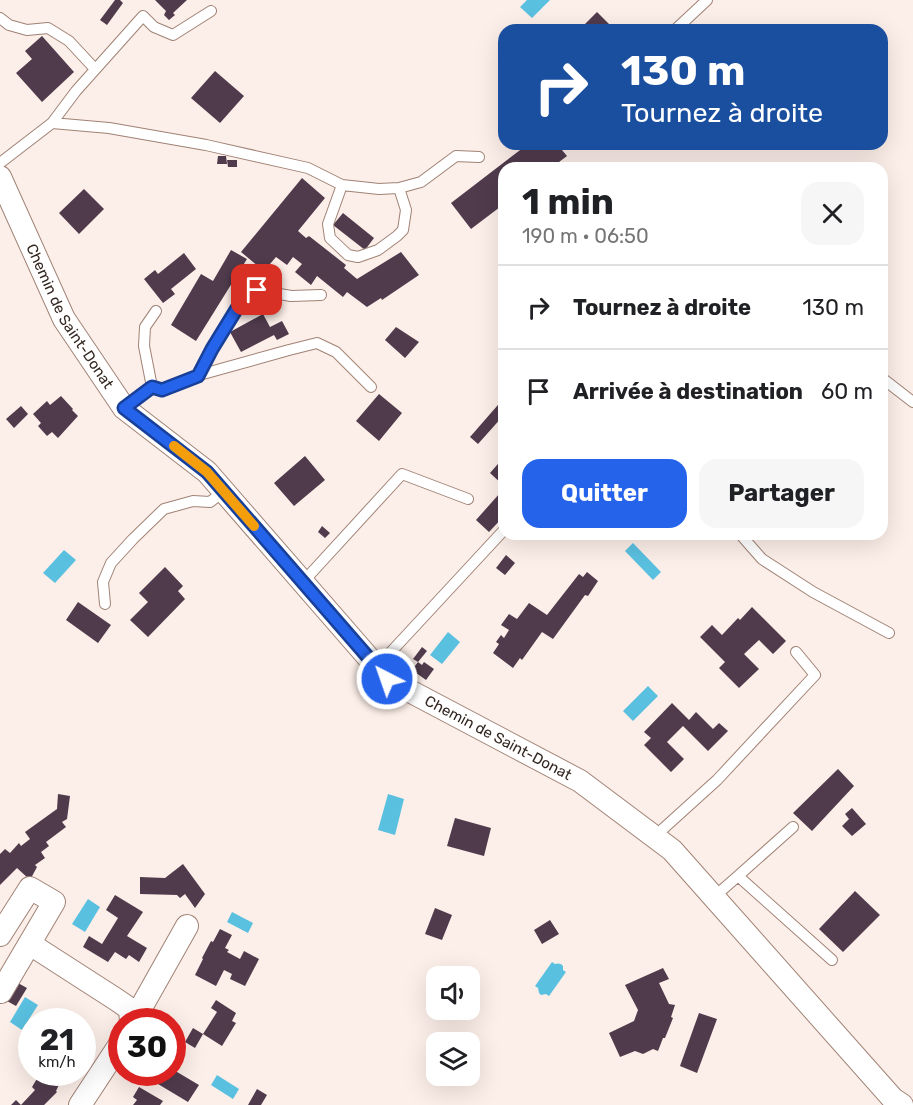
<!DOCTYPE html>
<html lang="fr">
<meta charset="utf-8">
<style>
body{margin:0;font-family:Rubik,sans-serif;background:#f6f6f6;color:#202124;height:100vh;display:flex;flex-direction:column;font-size:22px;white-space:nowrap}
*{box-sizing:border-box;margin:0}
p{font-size:20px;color:#757577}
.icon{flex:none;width:33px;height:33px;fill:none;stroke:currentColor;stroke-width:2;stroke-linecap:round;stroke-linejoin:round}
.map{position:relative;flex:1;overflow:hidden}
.drawer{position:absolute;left:498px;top:162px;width:390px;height:378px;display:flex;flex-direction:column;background:#fff;border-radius:18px;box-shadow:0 6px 24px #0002}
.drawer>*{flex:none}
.hud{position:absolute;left:498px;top:24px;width:390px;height:126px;border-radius:18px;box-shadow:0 6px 24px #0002;background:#1a4fa0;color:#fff;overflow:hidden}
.buttons{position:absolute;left:426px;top:966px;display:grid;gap:12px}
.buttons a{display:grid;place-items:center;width:54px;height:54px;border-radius:12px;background:#fff;box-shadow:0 6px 24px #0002;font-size:30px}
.speed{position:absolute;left:18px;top:1008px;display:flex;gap:12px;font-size:30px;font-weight:700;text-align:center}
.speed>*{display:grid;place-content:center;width:78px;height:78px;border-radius:50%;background:#fff;box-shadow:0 6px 24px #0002;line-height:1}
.speed small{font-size:15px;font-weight:400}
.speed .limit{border:9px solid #d22;background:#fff;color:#111}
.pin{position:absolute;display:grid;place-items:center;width:51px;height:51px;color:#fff;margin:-26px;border-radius:12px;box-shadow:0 3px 9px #0006}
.me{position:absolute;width:66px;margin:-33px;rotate:319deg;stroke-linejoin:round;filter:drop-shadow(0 0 4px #0008)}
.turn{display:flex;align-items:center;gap:21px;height:126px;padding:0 24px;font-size:27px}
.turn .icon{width:78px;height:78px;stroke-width:2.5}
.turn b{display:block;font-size:42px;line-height:51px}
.round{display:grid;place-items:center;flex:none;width:63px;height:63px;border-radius:18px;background:#f6f6f6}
.headline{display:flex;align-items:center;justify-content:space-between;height:102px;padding:0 24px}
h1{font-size:36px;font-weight:700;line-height:45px}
.action{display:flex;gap:12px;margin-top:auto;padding:12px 24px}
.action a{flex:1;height:69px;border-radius:18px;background:#2563eb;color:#fff;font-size:24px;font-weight:700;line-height:69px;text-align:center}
.action a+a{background:#f6f6f6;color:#202124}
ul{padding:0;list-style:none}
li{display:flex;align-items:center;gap:18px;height:84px;padding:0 24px;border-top:2px solid #e0e0e0}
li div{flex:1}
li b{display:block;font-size:22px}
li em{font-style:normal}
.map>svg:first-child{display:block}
</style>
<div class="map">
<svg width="913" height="1105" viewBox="0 0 913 1105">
<rect width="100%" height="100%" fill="#fceee8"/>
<path fill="#5ac0e0" d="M527,0H550L532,18L520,7Z
M633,543L661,572L653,580L625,551Z
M64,550L76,560L55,583L43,573Z
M448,632L460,642L442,664L430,655Z
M648,686L658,696L633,721L623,711Z
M388,794L404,799L395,835L378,830Z
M88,899L100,907L85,932L72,924Z
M232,912L253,923L248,933L227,922Z
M552,962L555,964C558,963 561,963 563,966V970L566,972L549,996L546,994L541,995L539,993L538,988L535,986Z
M25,997L38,1005L22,1030L10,1022Z
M217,1075L239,1089L233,1099L211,1085Z"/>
<path fill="#503b4d" d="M115,0H120L123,3L107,25L100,20Z
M155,0H187L173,13L175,15L169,20L164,15L166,11Z
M597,12L615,30H579Z
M42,36L74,72L42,102L16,73L32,59L25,51Z
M215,71L244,96L220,123L191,98Z
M528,144H557L567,156L551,168H504V204L471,229L451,203Z
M218,156H226L227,164H217Z
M227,160H237V167H228Z
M302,178L325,198L298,231L306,238L309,236L346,265L344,268L357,279L401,252L419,275L382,300L381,298L367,307L347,292L343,297L317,276L311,285L295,272L302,264L293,257L287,265L276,257L264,271L241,252Z
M84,189L104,209L79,234L59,213Z
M343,213L374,238L365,250L333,225Z
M231,250L247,259L196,341L171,325L201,274L213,281Z
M184,253L196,269L171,289L175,294L163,303L144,279L155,270L158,274Z
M263,314L270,327L282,321L289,334L277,340L274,335L241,352L230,332Z
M396,327L419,342L405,358L385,340Z
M379,394L402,413L379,441L356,421Z
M61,396L73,409L72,410L78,416L58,438L52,432L47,436L38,426L41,423L33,414L47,401L50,405Z
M504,398V417L503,416L478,444L470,437Z
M21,406L28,414L14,428L6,419Z
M305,456L325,480L294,506L274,483Z
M504,457V486L490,473Z
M500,493L504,496V516L489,532L476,520Z
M322,526L330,533L325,538L318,532Z
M506,555L515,563L505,575L496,568Z
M165,567L183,586L178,591L185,599L148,637L130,620L148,602L139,593Z
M587,572L598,581L588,596L585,595L553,639L542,632L522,660L520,658L513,668L493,653L499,644L496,642L501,635L504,638L509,630L501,625L509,614L517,619L529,603L547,615L579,574L583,577Z
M78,602L111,625L98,643L66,620Z
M752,607L786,641L773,654L759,640L744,654L759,669L739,688L719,668L725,662L700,637L712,625L722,635L738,618L740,620Z
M422,647L427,651L418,662L422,665L424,662L434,669L426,680L412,670L418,662L413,659Z
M672,703L689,720L696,712L713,729L719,723L728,731L708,751L683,726L667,742L684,759L671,772L644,745L651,738L644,732Z
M838,769L854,786L812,831L793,813Z
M58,794L70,796L67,819L62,822L66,827L46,842L49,846L41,852L45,858L35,865L37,867L30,880L17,868L0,885V854L5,849L10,853L19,843L21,846L30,839L25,832L57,809Z
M852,808L866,824L852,836L842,826L849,819L845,814Z
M455,818L491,828L484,856L447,846Z
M183,864L205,894L195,908L185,894L180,898L177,895L140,894V877L165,878Z
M855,891L880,915L843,952L819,929Z
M115,895L143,912L127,936L147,948L139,962L129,955L126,959L115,952L108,962L83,947L89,936L102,944L118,918L106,910Z
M435,908L452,915L442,940L425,934Z
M550,920L559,934L542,944L534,930Z
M220,929L232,935L225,948L229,950L227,952L240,959L244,951L259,959L245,986L230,979L232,974L224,970L216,986L195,975L203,959L202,958L211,941L213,942Z
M663,968L669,979L659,983L669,1004L675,1005L671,1017L673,1018L665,1038H663L658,1051L653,1049L643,1054L635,1051L620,1057L609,1033L634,1021L638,1010L625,985Z
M18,983L27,988L16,1006L7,1001Z
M216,1000L236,1013L232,1021L236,1023L222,1046L203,1034L195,1048L185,1042L193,1028L203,1034L217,1012L211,1008Z
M699,1013L717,1019L697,1073L680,1066Z
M172,1034L185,1042L172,1062Z
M172,1069L199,1085L188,1102L158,1084L162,1078L152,1072H172Z
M41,1072H65L56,1091L57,1092L44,1105H11L16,1100L21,1105L35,1090L32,1087Z
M139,1087L163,1101L160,1105H133L137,1100L133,1097Z
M257,1089L267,1095L261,1105H248Z"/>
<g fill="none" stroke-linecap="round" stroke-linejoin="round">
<defs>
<path id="service" d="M0,18L9,25L27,30L48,28L69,41L95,69
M675,30L707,0
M52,123L76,91L143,16L154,27L173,35L211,11
M0,163L52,123L109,128L206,145L308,168L342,185L379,189L399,188L421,182L456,156L479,157
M342,185L328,224L330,238L348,255L358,257L378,250L397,236L403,230L406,210L399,188
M198,376L212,349L239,305L257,290L291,296L321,295
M882,378L913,402
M152,387L144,346L145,327L156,311
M124,408L152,387L162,390L192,377L289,350L317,343L336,352L371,387
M740,534L762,559L813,592L889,633
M303,582L402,474L468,499
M105,604L103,582L111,563L133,539L164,509L193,501L210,502L224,491
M377,667L504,530
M654,837L717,780L815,675L796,652
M738,876L793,827
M714,897L738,876L832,960"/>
<g id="minor">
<path id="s1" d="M0,177L64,319L124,408L207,472L387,679L580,781L672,850L893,1099L902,1105"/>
<path d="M0,935L30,888L54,902L1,992L0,991"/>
<path d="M30,944L117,1000L130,1009L131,1022"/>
<path d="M133,1022L187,926"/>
<path d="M80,1105L122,1041"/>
</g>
</defs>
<use href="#service" stroke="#a08275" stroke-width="12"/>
<use href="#minor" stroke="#a08275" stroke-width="24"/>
<use href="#service" stroke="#fff" stroke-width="10"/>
<use href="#minor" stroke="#fff" stroke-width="22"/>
</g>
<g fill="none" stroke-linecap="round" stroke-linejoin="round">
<defs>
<path id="route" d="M257,290L239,305L212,349L198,376L162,390L152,387L124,408L207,472L387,679"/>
</defs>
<use href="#route" stroke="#184099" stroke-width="15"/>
<use href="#route" stroke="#2563eb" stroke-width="10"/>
<path stroke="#f59e0b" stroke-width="10" d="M174,446L207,472L254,526"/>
</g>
<g text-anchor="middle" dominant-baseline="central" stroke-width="6" stroke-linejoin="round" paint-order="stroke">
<g font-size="15" fill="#342722" stroke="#fff">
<text stroke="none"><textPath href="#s1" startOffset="156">Chemin de Saint-Donat</textPath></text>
<text stroke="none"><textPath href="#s1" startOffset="768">Chemin de Saint-Donat</textPath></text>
</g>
</g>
</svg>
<div class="buttons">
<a><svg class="icon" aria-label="sound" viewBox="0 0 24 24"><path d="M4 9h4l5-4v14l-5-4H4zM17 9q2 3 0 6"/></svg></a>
<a><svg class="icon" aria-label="layers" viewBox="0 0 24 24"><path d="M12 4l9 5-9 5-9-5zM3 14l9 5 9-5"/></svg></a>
</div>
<div class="speed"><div>21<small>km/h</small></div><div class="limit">30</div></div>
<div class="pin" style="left:257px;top:290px;background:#d93025"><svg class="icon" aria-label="arrive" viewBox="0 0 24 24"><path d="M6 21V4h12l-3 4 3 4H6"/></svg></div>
<svg class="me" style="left:387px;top:679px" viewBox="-20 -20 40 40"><circle r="17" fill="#2563eb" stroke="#fff" stroke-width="3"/><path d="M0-11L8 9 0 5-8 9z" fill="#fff"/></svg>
<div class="hud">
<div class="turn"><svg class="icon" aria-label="right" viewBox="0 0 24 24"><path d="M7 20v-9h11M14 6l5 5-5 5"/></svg><div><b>130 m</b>Tournez à droite</div></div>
</div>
<section class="drawer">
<div class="headline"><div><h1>1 min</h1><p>190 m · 06:50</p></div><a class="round"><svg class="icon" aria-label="close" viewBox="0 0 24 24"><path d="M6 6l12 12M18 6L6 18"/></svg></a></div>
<ul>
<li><svg class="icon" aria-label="right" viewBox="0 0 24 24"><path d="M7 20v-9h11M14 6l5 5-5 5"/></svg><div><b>Tournez à droite</b></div><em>130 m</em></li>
<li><svg class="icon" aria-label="arrive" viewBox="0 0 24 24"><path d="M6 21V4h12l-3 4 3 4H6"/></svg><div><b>Arrivée à destination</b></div><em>60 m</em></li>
</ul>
<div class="action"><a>Quitter</a><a>Partager</a></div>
</section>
</div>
